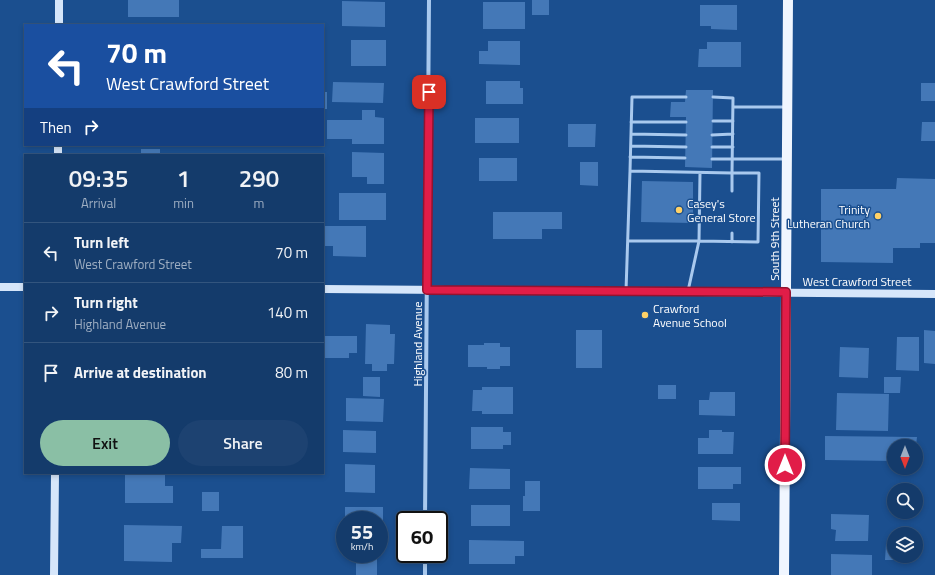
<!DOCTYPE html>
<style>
body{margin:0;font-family:"Titillium Web",sans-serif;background:#1d4271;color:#f1f3f6;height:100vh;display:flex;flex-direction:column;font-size:15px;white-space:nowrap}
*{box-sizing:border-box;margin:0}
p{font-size:13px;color:#9dadc1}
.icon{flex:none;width:22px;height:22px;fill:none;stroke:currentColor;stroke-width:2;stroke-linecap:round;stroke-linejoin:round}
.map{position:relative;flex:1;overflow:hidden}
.sheet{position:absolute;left:24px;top:154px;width:300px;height:320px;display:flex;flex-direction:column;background:#143b6b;border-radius:0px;box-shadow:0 2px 6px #0003,0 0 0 1px #33557e}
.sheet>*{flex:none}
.guide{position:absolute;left:24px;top:24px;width:300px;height:122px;border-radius:0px;box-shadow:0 2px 6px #0003,0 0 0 1px #33557e;background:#1a4fa0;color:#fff;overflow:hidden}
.needle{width:26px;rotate:180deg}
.buttons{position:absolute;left:887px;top:439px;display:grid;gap:8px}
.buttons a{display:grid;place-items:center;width:36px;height:36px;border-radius:50%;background:#143b6b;box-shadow:0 2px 6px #0003,0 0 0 1px #33557e;font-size:20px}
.speed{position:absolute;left:336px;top:511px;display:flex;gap:8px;font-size:20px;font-weight:700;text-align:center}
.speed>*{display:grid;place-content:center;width:52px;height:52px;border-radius:50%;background:#143b6b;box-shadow:0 2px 6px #0003,0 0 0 1px #33557e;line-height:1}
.speed small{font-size:10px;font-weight:400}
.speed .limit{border:2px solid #111;border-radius:6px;background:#fff;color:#111}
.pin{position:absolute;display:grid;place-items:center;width:34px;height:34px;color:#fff;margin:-17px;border-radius:8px;box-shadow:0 2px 6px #0006}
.me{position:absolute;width:44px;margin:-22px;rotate:0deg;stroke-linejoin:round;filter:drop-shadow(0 0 3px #0008)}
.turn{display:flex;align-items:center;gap:14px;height:84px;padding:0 16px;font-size:18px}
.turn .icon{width:52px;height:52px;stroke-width:2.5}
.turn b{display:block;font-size:28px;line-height:34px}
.then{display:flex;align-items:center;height:38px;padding:0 16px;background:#0003;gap:8px;font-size:15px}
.eta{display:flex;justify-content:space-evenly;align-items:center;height:68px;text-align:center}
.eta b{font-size:24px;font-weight:600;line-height:28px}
.action{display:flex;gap:8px;margin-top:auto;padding:8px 16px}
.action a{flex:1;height:46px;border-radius:24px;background:#8abfa5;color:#111;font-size:16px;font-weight:600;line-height:46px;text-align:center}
.action a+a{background:#1d4271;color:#f1f3f6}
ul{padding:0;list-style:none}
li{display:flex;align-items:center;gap:12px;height:60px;padding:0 16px;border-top:1px solid #33557e}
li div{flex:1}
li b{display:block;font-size:15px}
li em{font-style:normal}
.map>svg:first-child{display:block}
</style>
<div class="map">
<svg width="935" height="575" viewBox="0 0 935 575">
<rect width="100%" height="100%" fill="#1b4f8f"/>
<path fill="#4478b7" d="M128,0H179V17H128Z
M532,0H549V15H532Z
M342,1L385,2V27L342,26Z
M483,2H525V29H483Z
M700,5H737V30L711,29V26H700Z
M351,40H386V66H351Z
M488,41H520V65L479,64V51H488Z
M707,42H741V67H698L699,49H707Z
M486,81H520V88H523V104H486Z
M333,82L384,83L383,103L332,102Z
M921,83H935V101H921Z
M686,90H713L712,168L685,167L686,117H670L671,102H685Z
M323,92H327V109H323Z
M362,110H375V117L384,118V144H352V139H327V120H362Z
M475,118H519V143H475Z
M922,122H935V141H921Z
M568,124H596L595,147H568Z
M323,126H325V145H323Z
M141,149H160V155H141Z
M352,152L384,153V184H367V177H352Z
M479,158H517V181H479Z
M580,162H598V186L580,185Z
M897,178L935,179V243H920V248H893V263L821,262V189H896Z
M642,181L693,182V223L641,222Z
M339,193H386V220H339Z
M493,212H562V229H542V239H493Z
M323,226H366V257L333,256V246H323Z
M366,324L390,325V334H395L394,364H387V371H372V364H365Z
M576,330H602V368H576Z
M924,330L935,331V364L924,363Z
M323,336H357V353H349V358H323Z
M897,337H919V371L896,370Z
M484,343H500V347H510V366H500V369H487V367H468V345H484Z
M840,347L869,348L868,378L839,377Z
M363,377H380V397L363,396Z
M884,377H901L900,393H884Z
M658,385H676V399H658Z
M482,387H513V414H482V411H472L473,390H482Z
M710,392H735V416L699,415V400H709Z
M837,393L889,394L888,431L836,430Z
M346,398L384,399L383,422L346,421Z
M471,427H503V432H511V445H503V449H471Z
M343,430L376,431V453L343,452Z
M709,430H722V432H734L733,454H698V438H709Z
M825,436L917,437L916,446H894V461L825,460Z
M345,464L375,465V493L345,492Z
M698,467H741V484H733V489H698Z
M470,468L510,469V489H469Z
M125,475H165V486H173V503H125Z
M525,481H540V511H523V496H525Z
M202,492H219V511H202Z
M712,503H740V521L712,520Z
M471,505H510V526H471Z
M345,507H383V532H379V520H345Z
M831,514L869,515L868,541H835L836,530L831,529Z
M124,525L182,526L181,543H172V562L124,561Z
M222,526H243V558H201V549H221Z
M469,540L524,541V556H515V564H469Z
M886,544H894V556H902V560H885Z
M356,554H377V575H356Z
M831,554L872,555V575H831Z"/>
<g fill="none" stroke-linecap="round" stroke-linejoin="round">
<path stroke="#a9c9ee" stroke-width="3" d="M733,107H785
M713,121H733
M631,122H686
M631,134L686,135
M712,135L733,134
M631,146L686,147
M712,147H733
M630,157L685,158
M712,159H785
M630,171L632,97H686
M700,173L699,241L758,242L759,173H732V191
M732,233V242
M628,241H699L688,291
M626,291L630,171L732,173L733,98L713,97"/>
<path stroke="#a9c9ee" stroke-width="4" d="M425,520L429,0
M425,575V554"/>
<path stroke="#d6e6fa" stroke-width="8" d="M59,25V0
M58,155V145
M0,287H25
M323,289L935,294
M54,575L55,473"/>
<path stroke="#f0f6ff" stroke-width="10" d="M784,575L788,0"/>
</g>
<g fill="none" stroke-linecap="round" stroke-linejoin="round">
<defs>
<path id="route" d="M429,92L427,290L786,292L785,465"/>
</defs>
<use href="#route" stroke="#92132f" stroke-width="10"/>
<use href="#route" stroke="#e11d48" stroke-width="7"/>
</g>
<g fill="#ffd166" stroke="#1b4f8f" stroke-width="1.5">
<circle cx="679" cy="210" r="4"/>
<circle cx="878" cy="216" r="4"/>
<circle cx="645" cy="315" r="4"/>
</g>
<g text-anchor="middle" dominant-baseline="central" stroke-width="3" stroke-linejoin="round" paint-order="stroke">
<g font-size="12" fill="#fff" stroke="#1b4f8f" text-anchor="start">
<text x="687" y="203">Casey's<tspan x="687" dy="14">General Store</tspan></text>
<text x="870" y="209" text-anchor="end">Trinity<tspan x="870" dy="14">Lutheran Church</tspan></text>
<text x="653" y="308">Crawford<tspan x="653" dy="14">Avenue School</tspan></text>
</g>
<g font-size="12" fill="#fff" stroke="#1b4f8f">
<text transform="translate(774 239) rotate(-90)">South 9th Street</text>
<text x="857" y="281">West Crawford Street</text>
<text transform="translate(417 344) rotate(-90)">Highland Avenue</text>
</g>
</g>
</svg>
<div class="buttons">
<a><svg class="needle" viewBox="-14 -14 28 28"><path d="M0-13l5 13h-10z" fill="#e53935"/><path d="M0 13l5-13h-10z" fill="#9dadc1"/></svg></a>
<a><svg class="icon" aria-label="search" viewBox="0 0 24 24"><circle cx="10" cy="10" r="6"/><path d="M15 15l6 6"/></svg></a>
<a><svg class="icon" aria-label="layers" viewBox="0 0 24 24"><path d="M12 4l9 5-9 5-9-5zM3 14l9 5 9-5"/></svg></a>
</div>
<div class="speed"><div>55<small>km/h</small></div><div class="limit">60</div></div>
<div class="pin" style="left:429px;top:92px;background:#d93025"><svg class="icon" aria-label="arrive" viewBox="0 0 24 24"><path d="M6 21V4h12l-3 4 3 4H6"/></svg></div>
<svg class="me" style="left:785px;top:465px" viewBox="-20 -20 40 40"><circle r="17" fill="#e11d48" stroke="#fff" stroke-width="3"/><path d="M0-11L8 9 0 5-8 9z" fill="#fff"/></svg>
<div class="guide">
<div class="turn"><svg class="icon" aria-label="left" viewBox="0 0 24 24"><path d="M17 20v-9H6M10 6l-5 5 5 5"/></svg><div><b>70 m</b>West Crawford Street</div></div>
<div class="then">Then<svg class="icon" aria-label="right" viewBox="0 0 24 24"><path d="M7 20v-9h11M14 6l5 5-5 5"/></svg></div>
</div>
<section class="sheet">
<div class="eta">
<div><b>09:35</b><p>Arrival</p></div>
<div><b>1</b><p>min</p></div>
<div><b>290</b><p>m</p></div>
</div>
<ul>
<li><svg class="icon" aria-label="left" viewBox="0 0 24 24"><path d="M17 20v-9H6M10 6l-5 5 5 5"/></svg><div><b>Turn left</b><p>West Crawford Street</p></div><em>70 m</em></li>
<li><svg class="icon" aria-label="right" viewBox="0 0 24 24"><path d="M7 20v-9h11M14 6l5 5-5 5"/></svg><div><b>Turn right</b><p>Highland Avenue</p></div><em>140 m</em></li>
<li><svg class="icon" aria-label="arrive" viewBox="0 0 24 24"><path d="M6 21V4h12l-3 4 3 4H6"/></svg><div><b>Arrive at destination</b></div><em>80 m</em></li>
</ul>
<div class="action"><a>Exit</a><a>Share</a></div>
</section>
</div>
